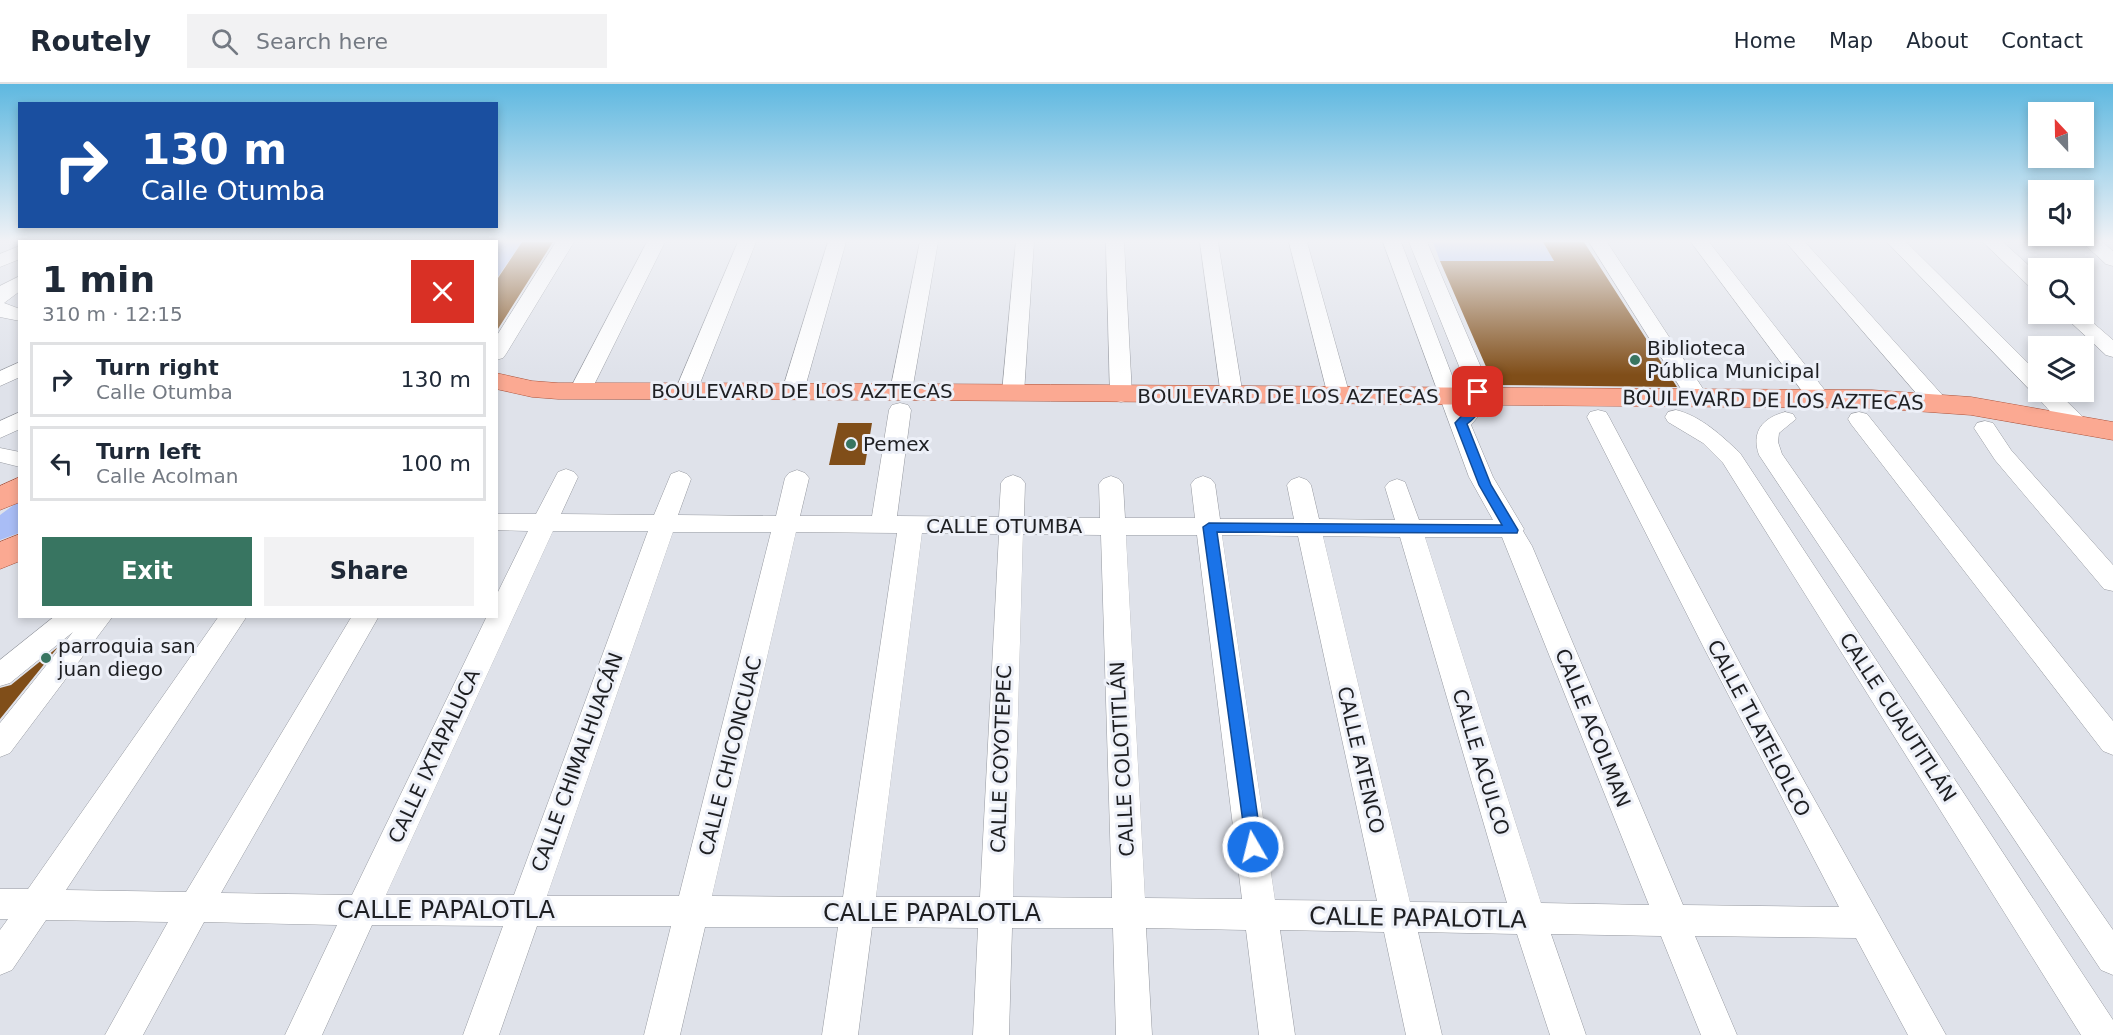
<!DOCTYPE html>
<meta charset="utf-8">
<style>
body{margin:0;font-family:"DejaVu Sans",sans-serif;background:#f2f2f3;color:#1f2937;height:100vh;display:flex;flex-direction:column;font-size:22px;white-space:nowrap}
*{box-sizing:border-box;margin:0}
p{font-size:20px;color:#747a83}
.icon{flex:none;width:33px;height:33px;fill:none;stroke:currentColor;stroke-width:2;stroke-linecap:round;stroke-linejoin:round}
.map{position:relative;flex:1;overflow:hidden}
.sheet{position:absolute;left:18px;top:156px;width:480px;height:378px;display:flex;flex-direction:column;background:#fff;border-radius:0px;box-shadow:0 3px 9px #0003}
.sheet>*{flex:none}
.hud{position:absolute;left:18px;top:18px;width:480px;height:126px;border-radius:0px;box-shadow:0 3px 9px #0003;background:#1a4fa0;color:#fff;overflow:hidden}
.needle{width:39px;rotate:338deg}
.buttons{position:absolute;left:2028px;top:18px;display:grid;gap:12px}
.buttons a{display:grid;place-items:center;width:66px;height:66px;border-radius:0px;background:#fff;box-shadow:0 3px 9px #0003;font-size:30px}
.pin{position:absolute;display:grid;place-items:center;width:51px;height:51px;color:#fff;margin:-26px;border-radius:12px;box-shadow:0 3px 9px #0006}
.me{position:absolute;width:66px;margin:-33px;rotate:352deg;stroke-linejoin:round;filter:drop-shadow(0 0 4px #0008)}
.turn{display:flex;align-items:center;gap:21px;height:126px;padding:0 24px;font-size:27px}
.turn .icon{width:78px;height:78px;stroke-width:2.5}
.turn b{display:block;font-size:42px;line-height:51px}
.round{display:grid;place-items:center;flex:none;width:63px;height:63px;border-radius:0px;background:#f2f2f3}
.overview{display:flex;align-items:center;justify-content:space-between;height:102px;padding:0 24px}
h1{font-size:36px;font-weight:700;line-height:45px}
.primary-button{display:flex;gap:12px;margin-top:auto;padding:12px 24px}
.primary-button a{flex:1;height:69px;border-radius:0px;background:#387561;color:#fff;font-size:24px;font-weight:700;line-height:69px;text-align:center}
.primary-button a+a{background:#f2f2f3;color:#1f2937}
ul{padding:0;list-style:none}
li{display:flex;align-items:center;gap:18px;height:75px;margin:0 12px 9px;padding:0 12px;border:3px solid #e0e1e3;border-radius:0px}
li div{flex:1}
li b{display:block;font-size:22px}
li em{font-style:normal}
header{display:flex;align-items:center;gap:36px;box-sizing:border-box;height:84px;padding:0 30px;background:#fff;border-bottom:2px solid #e0e1e3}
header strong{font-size:28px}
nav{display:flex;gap:33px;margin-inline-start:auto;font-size:21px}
.search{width:420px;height:54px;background:#f2f2f3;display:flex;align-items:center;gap:15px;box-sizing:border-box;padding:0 21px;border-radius:0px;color:#747a83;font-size:22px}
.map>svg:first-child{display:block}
</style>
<header>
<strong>Routely</strong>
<div class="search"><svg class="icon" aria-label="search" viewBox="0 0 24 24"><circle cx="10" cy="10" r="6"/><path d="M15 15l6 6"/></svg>Search here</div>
<nav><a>Home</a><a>Map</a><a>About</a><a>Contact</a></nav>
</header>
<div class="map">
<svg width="2113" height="951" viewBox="0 0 2113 951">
<rect width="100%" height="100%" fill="#dfe2ea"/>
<path fill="#a9bdf6" d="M497,158H522L497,194L496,158Z
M1433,158H1543L1554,177H1440Z
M19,417V449L0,456V431Z"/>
<path fill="#804e19" d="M522,158H553L496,248V197Z
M1543,158H1584L1677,303L1494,301L1440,177H1554Z
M838,339H872L865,381H829Z
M58,563L0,635V604L11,601Z"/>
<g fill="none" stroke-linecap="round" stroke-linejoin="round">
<defs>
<path id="minor" d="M556,158H574L506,270L503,274L496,276V253Z
M647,158H665L591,307L588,312L580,314L572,312L569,307Z
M738,158H756L697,307L694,312L686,314L678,312L675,307Z
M828,158H846L804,307L801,312L793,314L785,312L782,307Z
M920,158H938L912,307L909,312L901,314L893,312L890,307Z
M1016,158H1034L1024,309L1021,314L1013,316L1005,314L1002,309Z
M1106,158H1124L1132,311L1129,316L1121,318L1113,316L1110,311Z
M1200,158H1218L1243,312L1240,317L1232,319L1224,317L1221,312Z
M1289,158H1307L1350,312L1347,317L1339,319L1331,317L1328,312Z
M1383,158H1401L1464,323L1467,302L1409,158H1427L1489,302L1486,323L1471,341L1493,393L1524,445L1523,447L1532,462L1683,821L1839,823L1705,566L1587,333L1590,328L1598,326L1606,328L1609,333L1770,636L1946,951H1908L1856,854L1695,852L1737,951H1701L1661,852L1551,850L1586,951H1550L1517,850L1418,848L1442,951H1406L1384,848L1280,846L1295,951H1259L1246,846L1146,844L1152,951H1116L1113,844H1012L1009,951H973L978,844L872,843L858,951H822L838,843H705L680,951H644L671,842H537L499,951H463L503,842L372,841L322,951H285L337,841L204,838L143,951H105L168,838L46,836L12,886L0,891V846L8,835H0V805H28L219,532H247L66,806L186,808L352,532H379L221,809L352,811L487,532H496V512L528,447L496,446V430H536L558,388L566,385L574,388L578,393L561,430L654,431L671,390L679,387L687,390L691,395L678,431L776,432L785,394L789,389L797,386L805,389L809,394L800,432H872L889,326L892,321L900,319L908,321L911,326L897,432L999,433L1001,399L1005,394L1013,391L1021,394L1025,399L1024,433L1100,434L1099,400L1103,395L1111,392L1119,395L1123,400L1125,434H1195L1191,400L1195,395L1203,392L1211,395L1215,400L1220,435H1294L1287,401L1291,396L1299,393L1307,396L1311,401L1319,435L1395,436L1385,403L1389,398L1397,395L1405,398L1419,436H1493L1469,393ZM553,447H648L514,811H386ZM673,448H771L679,812H547ZM796,448L897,449L843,813L712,812ZM922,449L999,450L980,813H876ZM1023,450L1101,451L1112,814L1013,813ZM1126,451H1197L1242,815L1145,814ZM1222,451L1298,452L1377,817L1275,816ZM1323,452L1400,453L1507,819L1410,818ZM1425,453H1502L1649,821L1541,819Z
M1589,158H1607L1709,314L1706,319L1698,321L1690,319Z
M1691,158H1709L1827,309L1830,314L1827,319L1819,321L1811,319Z
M1786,158H1805L1945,314L1948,319L1945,324L1937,326L1929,324Z
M1887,158H1906L2038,289V308H2057L2085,335L2088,340L2085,345C2065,350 2050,326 2037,313L2035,307L2030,306Z
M1983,158H2003L2038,190V206L2031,204Z
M2082,158H2102L2113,167V182L2106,180Z
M20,162V175L0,183V170Z
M20,192V207L4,219L20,225V237L0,233V202Z
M2062,230H2083L2113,256V273L2106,271Z
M20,278V293L0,302V287Z
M1676,326C1701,332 1722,352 1740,369L2113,936V951H2081L1723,379L1703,359L1668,338L1665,333L1668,328Z
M20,328V345L0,354V337Z
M1785,328L1793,330L1796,335L1779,349L1778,358L1782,370L2113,846V891L2101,886L1759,371C1751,348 1762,334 1785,328Z
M1859,328L1867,330L2113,637V671L2103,667L1851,340L1848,335L1851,330Z
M1985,337L1993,339L2011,366L2113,481V507L2104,505L1995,376L1974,344L1977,339Z
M0,364L20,368V383L0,378Z
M55,532H113L10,669L0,673V639L73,548L10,599L0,602V576Z"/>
<path id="major" d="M496,289L532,297L558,299C996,299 1434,304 1872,306L1971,313L2113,338V356L1971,331L1872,324C1434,321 996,315 558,315L532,313L496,305Z
M20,393V418L0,426V402Z
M20,450V477L0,485V458Z"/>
</defs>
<use href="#minor" stroke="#9699a0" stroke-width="1"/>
<use href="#major" stroke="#ac533b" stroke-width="1"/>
<use href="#minor" fill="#fff" fill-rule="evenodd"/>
<use href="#major" fill="#fba992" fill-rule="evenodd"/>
</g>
<linearGradient id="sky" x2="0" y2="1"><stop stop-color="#5eb8e0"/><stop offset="0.54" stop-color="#f1f2f6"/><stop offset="1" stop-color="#f1f2f6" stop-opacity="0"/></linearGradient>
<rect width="2113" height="291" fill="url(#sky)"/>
<path fill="#1a73e8" stroke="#114b97" stroke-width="1.5" d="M1478,304L1484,308C1484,323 1479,331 1467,340L1491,401L1518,446L1517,449L1217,448L1262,763L1259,768L1253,770L1247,768L1203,443L1209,439L1502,441L1479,401L1455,339L1472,321L1473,308Z"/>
<g fill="#387561" stroke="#edf0f8" stroke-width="2">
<circle cx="1635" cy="276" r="6"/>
<circle cx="851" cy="360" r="6"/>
<circle cx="46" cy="574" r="6"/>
</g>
<g text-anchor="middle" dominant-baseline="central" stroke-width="6" stroke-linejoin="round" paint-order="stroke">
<g font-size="20" fill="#1e1f22" stroke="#edf0f8" text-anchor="start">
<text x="1647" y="264">Biblioteca<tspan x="1647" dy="23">Pública Municipal</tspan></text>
<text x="863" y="360">Pemex</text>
<text x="58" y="562">parroquia san<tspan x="58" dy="23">juan diego</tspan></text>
</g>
<g font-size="20" fill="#1e1f22" stroke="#edf0f8">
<text x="802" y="307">BOULEVARD DE LOS AZTECAS</text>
<text x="1288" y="312">BOULEVARD DE LOS AZTECAS</text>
<text transform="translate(1773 316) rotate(1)">BOULEVARD DE LOS AZTECAS</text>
<text x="1004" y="442">CALLE OTUMBA</text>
<text transform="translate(1898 633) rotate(57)">CALLE CUAUTITLÁN</text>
<text transform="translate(1593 644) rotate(68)">CALLE ACOLMAN</text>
<text transform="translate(1759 644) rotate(62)">CALLE TLATELOLCO</text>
<text transform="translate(434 672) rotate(-65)">CALLE IXTAPALUCA</text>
<text transform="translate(730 672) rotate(-76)">CALLE CHICONCUAC</text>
<text transform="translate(1001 675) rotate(-88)">CALLE COYOTEPEC</text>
<text transform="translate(1122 675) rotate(-93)">CALLE COLOTITLÁN</text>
<text transform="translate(1361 676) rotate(77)">CALLE ATENCO</text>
<text transform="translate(577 678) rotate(-70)">CALLE CHIMALHUACÁN</text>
<text transform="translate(1481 678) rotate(73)">CALLE ACULCO</text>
</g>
<g font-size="24" fill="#1e1f22" stroke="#edf0f8">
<text x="446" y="826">CALLE PAPALOTLA</text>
<text x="932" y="829">CALLE PAPALOTLA</text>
<text transform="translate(1418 834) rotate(1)">CALLE PAPALOTLA</text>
</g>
</g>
</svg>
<div class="buttons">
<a><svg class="needle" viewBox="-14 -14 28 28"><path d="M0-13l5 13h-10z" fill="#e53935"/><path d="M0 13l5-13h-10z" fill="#747a83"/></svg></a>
<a><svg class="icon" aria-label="sound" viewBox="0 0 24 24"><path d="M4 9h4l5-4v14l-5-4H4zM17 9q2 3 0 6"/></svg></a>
<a><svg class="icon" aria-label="search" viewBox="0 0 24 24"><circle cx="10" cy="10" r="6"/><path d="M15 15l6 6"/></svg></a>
<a><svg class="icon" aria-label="layers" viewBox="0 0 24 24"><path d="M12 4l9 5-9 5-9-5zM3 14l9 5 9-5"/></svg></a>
</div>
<div class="pin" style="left:1478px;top:308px;background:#d93025"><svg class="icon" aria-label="arrive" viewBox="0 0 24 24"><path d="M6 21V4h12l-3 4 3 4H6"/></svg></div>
<svg class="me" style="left:1253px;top:763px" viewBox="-20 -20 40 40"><circle r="17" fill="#1a73e8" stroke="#fff" stroke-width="3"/><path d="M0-11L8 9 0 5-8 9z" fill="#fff"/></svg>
<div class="hud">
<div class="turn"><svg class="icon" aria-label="right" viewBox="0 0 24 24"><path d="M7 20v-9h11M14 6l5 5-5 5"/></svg><div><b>130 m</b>Calle Otumba</div></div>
</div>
<section class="sheet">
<div class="overview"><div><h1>1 min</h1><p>310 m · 12:15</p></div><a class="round" style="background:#d93025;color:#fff"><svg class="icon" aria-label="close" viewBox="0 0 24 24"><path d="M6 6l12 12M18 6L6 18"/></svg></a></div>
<ul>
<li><svg class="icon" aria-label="right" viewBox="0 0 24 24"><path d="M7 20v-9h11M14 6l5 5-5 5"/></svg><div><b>Turn right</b><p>Calle Otumba</p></div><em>130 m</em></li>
<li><svg class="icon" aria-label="left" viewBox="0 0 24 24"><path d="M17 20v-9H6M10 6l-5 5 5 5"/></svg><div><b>Turn left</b><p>Calle Acolman</p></div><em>100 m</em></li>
</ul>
<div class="primary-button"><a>Exit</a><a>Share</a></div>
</section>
</div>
